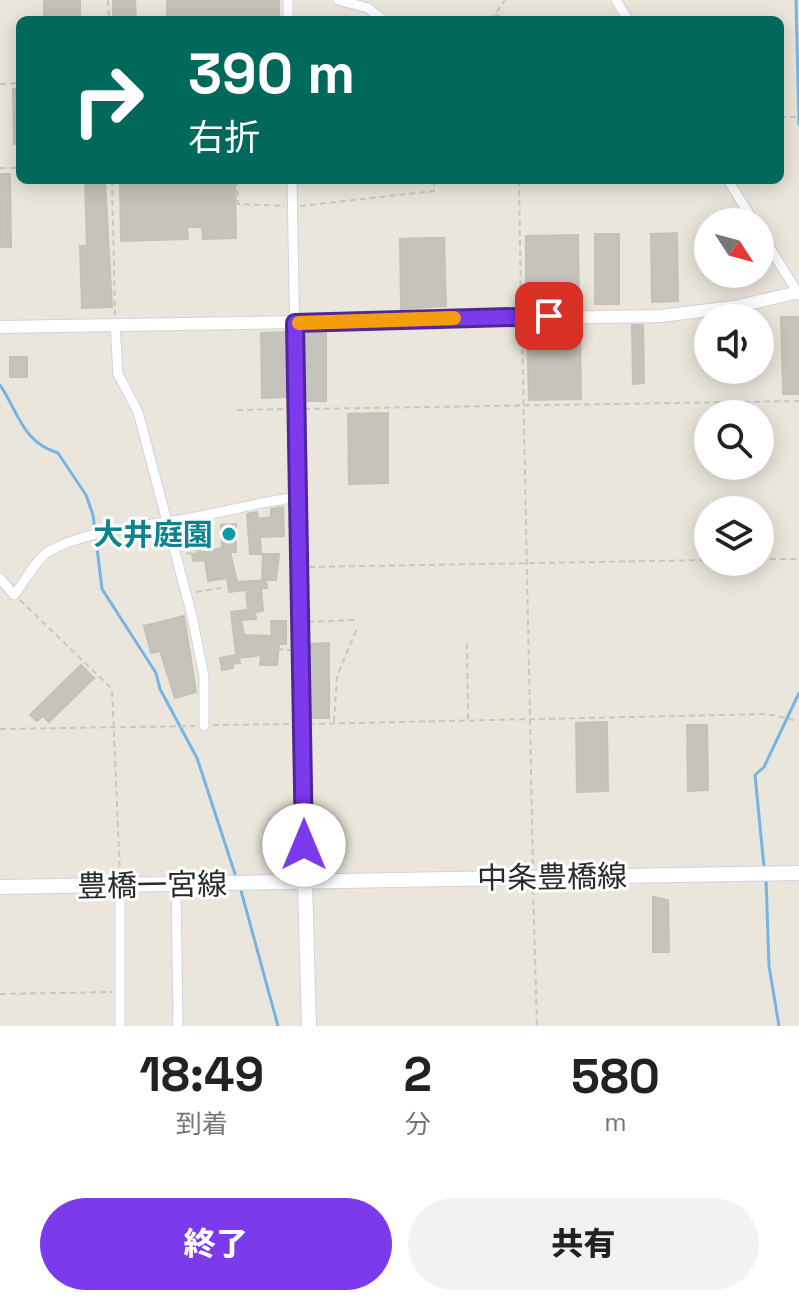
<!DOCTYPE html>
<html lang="ja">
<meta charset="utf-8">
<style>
body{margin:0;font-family:"Space Grotesk","Noto Sans JP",sans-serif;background:#f2f2f2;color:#222;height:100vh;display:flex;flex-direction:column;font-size:30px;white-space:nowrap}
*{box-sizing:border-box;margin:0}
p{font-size:26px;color:#767676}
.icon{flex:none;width:44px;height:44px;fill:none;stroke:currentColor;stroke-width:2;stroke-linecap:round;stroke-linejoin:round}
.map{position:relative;height:1026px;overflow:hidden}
.sheet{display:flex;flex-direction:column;background:#fff;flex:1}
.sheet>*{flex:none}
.hud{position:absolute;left:16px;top:16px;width:768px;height:168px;border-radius:12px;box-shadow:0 4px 20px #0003;background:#00695c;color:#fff;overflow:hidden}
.needle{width:52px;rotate:126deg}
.tools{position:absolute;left:694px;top:208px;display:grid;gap:16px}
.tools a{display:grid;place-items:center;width:80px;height:80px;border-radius:50%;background:#fff;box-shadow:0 4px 20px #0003;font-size:40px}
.pin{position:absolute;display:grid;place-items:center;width:68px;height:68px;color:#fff;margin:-34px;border-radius:16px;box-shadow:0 4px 12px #0006}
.me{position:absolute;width:88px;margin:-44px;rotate:0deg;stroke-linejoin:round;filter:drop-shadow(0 0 6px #0008)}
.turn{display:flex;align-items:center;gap:28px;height:168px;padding:0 40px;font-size:36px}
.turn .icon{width:104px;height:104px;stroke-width:2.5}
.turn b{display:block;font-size:56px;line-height:68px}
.eta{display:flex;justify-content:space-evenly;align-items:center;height:136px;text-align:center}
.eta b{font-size:48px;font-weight:800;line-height:56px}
.action{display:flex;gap:16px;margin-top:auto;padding:16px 40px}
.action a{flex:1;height:92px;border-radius:48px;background:#7c3aed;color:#fff;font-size:32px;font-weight:800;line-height:92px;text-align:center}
.action a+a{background:#f2f2f2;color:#222}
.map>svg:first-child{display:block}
</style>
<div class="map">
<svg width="799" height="1026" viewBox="0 0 799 1026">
<rect width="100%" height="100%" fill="#eae6db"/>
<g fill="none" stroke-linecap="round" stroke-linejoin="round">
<path stroke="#77b4e4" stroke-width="3" d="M796,0L799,124
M0,385C19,413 22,442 58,453L86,495L93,515L102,589L156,673L160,689L197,758L237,880
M764,867L755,775L764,767L799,693
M766,879L769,966L779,1026
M240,887L278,1026"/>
</g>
<path fill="#c5c3bb" stroke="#c5c2b5" stroke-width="2" d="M44,0H80V20H44Z
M113,0H135L136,20H113Z
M167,0H279V20H167Z
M13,89H20V144H14Z
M0,174H10L11,247H0Z
M85,180H105L112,307L82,308L80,246H87Z
M120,180H235L236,238L203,239L202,227H187L188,239L121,241Z
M677,233L678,301L652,302L651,234Z
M595,234H619V304H595Z
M578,235L579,304L526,302V236Z
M426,238H444L446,306L401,309L400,239Z
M781,317H799V394H783Z
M632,325H643L644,383L633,384Z
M580,326L581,399L529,400L527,327Z
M302,331L326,332V401H304Z
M287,332L289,397L262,398L261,333Z
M10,357H27V377H10Z
M388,413V483L349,484L348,414Z
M283,507L284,536L260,537L261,554H250L247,514L257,512L258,519L271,517V509Z
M236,524V552H230L237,582L266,580L267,588H261L263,611L255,612L256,619L241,620L244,635L272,636L271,621H286V644H279L277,665H260L261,655L239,658L240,663L232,664L233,668L222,670L220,658L236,655L231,612L248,610L246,590L229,592L227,578L208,581L205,560L193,561L192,554L222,548L221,525Z
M263,554H279L276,580H262Z
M184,616L196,692L175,698L160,651L151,653L144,626Z
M329,643V718H309L308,644Z
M81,665L94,678L49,722L43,716L37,721L30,715Z
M607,722L608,791L577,792L576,723Z
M687,725H707L708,790L688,791Z
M653,897L668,900L669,952H653Z"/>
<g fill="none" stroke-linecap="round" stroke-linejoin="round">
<defs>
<path id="minor" d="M288,0V20
M338,0L368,8L383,20
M616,0L628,20
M292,180L305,883
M728,180L754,222
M760,232L799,295
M115,324L118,374L138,412L192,616L204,676V726
M0,578L14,595C24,583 36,559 48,552C81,532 135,527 172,521C215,515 256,502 299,497
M176,885L178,1026
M120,1026V887"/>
<path id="tertiary" d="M0,327L661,316L734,307L799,292"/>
<path id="secondary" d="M305,883L309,1026
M0,887L799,873"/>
</defs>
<use href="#minor" stroke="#d1d1e0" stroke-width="11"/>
<use href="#tertiary" stroke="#d1d1e0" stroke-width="14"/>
<use href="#secondary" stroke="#d1d1e0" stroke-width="16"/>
<path stroke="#c7c7c7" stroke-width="2" stroke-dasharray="6 4" stroke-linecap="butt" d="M108,0L109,20
M496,14L505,20
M491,20L505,0
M0,84L20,83
M780,117H799
M0,168H20
M112,180L115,315
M237,180L238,204L285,206
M519,180L521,307
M300,206L434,191V180
M522,329L533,867
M304,409L799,401
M237,410L286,409
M186,554L211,547L210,527
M760,559H799
M309,567L708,560
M196,592L226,587
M20,600L112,689L120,874
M308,622L356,620
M467,643L468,720
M277,649L290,650
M334,722L337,676L358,626
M309,724L767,714L799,721
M213,725L295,724
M0,729L195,726
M533,889L537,1026
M0,994L112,992"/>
<use href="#minor" stroke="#fff" stroke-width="9"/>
<use href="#tertiary" stroke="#fff" stroke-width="12"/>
<use href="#secondary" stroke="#fff" stroke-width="14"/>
</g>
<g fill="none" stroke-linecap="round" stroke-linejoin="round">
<defs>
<path id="route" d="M304,845L295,323L549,316"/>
</defs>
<use href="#route" stroke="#51269a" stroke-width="20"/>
<use href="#route" stroke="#7c3aed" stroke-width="14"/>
<path stroke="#f59e0b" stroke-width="14" d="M299,323L454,318"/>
</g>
<circle fill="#0f9aa8" stroke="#fff" stroke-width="3" cx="229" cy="534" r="8"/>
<g text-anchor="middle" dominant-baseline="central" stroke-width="6" stroke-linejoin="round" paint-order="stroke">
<g font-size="30" font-weight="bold" fill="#0d838f" stroke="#fff" text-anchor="end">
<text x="213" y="534">大井庭園</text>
</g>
<g font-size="30" fill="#292929" stroke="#fff">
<text transform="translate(552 877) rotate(-1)">中条豊橋線</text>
<text transform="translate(152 885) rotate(-1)">豊橋一宮線</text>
</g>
</g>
</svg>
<div class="tools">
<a><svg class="needle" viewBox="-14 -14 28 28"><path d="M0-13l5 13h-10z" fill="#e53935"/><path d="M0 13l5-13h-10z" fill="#767676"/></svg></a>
<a><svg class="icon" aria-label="sound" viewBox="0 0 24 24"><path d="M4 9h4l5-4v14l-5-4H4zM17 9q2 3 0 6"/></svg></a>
<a><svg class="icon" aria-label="search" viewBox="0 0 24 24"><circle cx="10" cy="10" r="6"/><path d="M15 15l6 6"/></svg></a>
<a><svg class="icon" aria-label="layers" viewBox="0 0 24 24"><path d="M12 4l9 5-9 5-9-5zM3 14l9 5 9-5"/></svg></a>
</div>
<div class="pin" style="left:549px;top:316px;background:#d93025"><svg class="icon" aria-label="arrive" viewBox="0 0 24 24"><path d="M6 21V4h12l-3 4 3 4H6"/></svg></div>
<svg class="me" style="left:304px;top:845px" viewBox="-20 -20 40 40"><circle r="19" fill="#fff"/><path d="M0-13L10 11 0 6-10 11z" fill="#7c3aed"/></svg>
<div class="hud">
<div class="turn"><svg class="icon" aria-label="right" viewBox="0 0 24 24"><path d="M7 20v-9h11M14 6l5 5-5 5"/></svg><div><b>390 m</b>右折</div></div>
</div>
</div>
<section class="sheet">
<div class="eta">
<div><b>18:49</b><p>到着</p></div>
<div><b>2</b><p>分</p></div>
<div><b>580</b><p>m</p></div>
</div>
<div class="action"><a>終了</a><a>共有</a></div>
</section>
